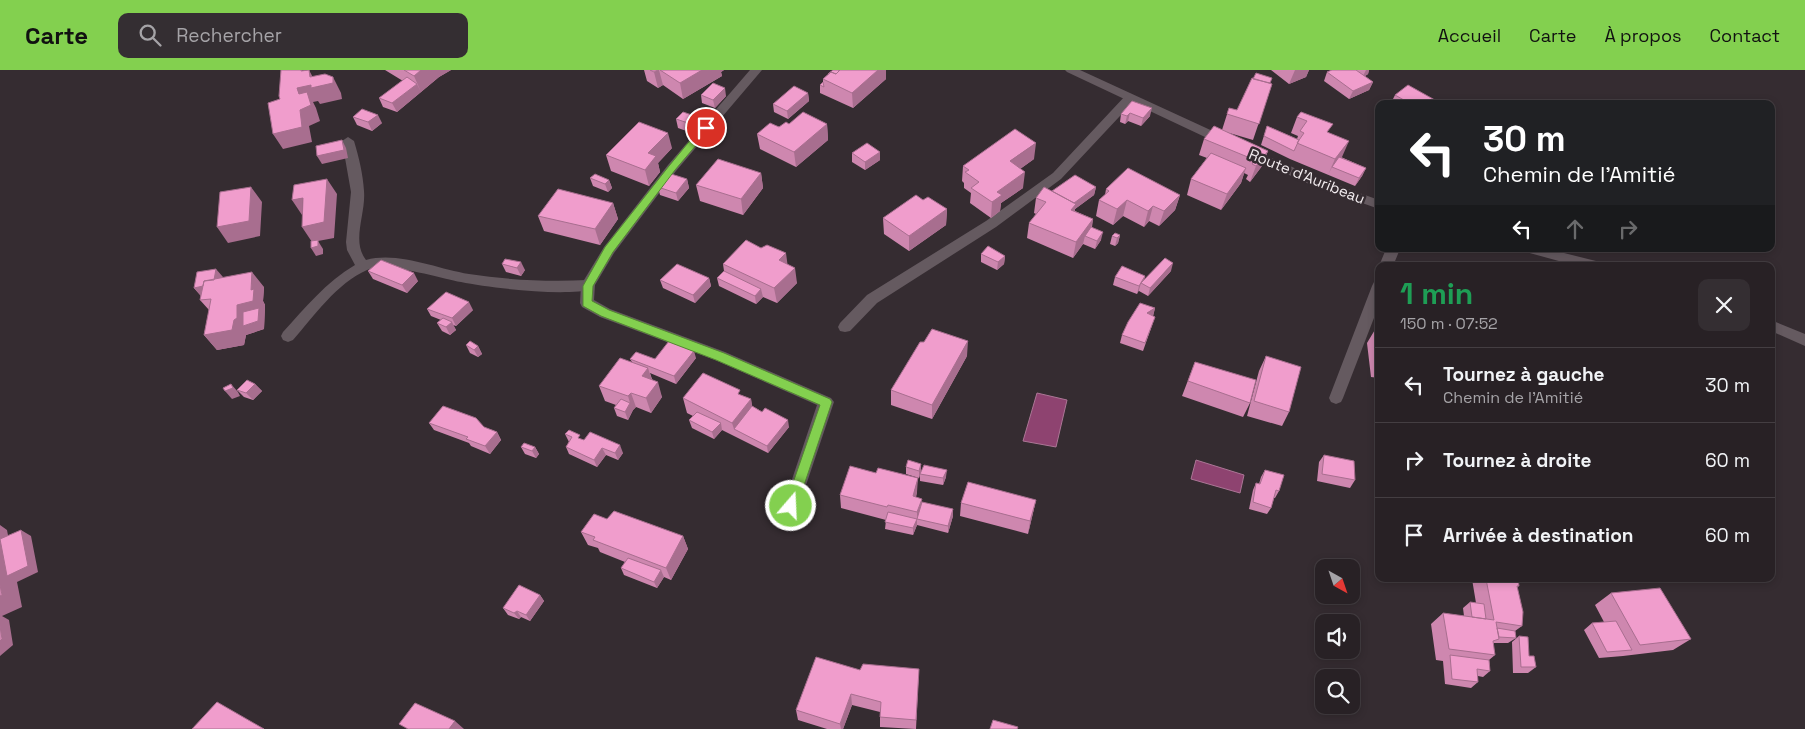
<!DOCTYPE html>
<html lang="fr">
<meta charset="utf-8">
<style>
:root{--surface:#282125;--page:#342e32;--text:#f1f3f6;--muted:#a5a3a7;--line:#443e42;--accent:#83d04f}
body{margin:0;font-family:"Space Grotesk",sans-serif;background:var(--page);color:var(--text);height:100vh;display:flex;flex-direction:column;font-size:19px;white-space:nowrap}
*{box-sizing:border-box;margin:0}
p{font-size:16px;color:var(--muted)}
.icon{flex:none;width:28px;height:28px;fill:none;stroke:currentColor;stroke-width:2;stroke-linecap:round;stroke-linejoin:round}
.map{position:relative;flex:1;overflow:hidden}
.details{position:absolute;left:1375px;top:192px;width:400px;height:320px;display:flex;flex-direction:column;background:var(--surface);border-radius:10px;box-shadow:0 2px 8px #0003,0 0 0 1px var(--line)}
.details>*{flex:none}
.hud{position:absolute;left:1375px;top:30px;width:400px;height:152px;border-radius:10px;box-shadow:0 2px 8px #0003,0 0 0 1px var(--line);background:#202124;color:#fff;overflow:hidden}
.needle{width:32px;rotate:140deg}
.buttons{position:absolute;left:1315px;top:489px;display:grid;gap:10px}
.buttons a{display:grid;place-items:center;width:45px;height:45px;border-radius:10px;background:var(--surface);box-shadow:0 2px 8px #0003,0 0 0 1px var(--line);font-size:25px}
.pin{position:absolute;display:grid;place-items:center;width:42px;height:42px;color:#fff;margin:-21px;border:2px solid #fff;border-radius:50%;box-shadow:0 1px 5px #0007}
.me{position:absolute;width:55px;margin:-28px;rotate:19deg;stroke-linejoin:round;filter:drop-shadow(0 0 4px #0008)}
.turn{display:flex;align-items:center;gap:18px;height:105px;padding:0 25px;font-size:22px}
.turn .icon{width:65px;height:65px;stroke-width:2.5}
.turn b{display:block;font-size:35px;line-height:42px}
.lanes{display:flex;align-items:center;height:48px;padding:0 25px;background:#0003;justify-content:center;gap:25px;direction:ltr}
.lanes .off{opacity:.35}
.round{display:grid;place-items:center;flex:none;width:52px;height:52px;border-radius:10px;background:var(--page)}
.head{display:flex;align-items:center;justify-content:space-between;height:85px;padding:0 25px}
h1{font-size:30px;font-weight:600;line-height:38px;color:#1e9e55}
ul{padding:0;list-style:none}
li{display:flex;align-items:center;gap:15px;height:75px;padding:0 25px;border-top:1px solid var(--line)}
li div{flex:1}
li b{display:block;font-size:19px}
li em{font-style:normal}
header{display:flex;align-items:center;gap:30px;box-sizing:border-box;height:70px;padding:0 25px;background:var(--accent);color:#111}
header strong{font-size:24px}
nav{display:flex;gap:28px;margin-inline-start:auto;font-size:18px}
.search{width:350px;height:45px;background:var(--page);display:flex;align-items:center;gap:12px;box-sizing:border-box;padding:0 18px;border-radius:10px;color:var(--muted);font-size:19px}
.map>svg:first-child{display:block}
</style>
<header>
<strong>Carte</strong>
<div class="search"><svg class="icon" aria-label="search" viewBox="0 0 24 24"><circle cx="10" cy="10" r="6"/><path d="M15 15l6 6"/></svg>Rechercher</div>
<nav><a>Accueil</a><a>Carte</a><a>À propos</a><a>Contact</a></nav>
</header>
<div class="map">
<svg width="1805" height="659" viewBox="0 0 1805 659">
<rect width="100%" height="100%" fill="#352c31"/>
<path fill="#8e4370" stroke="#ac7696" d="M1037,323L1067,330L1056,377L1023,371Z
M1196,390L1244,405L1240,423L1191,409Z"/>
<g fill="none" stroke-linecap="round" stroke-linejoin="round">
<path fill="#655a60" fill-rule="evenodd" d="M348,67L354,71C359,88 363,104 364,121C366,144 351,171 366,190C398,181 437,199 469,204C508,210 548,212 588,210L593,211L595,215L593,219C565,227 491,218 461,212C439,208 386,191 367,200C337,213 314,246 293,270L288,272L283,270L281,266L283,262C305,238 326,212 355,195L347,180L346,172L351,122L342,71Z"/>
<path fill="#655a60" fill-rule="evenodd" d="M750,0H762L676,101L614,183L595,215L594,230L610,239L725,282L831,328L834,332L799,436L797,441L791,443L785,441L783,436L817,335L715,290L600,247L582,237L580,233L581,215L604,177L668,95Z
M1130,24L1136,28L1134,31L1061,109L996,157L877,233L850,261L845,262L840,261L838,257L840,253L867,225L986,151L1053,103L1126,25Z
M1386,179H1400L1393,196H1379Z
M1379,211V235L1343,328L1341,332L1336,334L1331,332L1329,328L1372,216L1374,212Z"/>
<path fill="#655a60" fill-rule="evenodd" d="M1065,0H1080L1230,69L1232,72L1230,75H1222L1067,2Z
M1247,77L1317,108L1379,130V139L1309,114L1243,84L1241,81L1243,78Z
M1524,179H1548L1600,192L1602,196H1577L1526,182Z
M1771,250L1805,264V276L1771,261Z"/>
</g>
<path fill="#ce87af" d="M385,0H451L439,7L397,42L383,37L379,28L403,11Z
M644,0H724L721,2L722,6L683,29L663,15L658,18L647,11Z
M833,0H886V9L853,38L820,23V15L823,12V9Z
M1271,0H1309L1306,7L1289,14Z
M1332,0H1369L1368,4L1365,6L1373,12L1369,20L1349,29L1324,11L1327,2Z
M1270,13L1272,14L1253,70L1226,62L1268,81L1262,96L1250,112L1246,109L1248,105L1244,103L1241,113L1221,140L1187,125L1191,109L1207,88L1199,85L1204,69L1222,60L1229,38L1237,40Z
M808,23L809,31L788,49L774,42L773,34Z
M701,25L726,26L715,38L702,33Z
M1395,25L1442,34H1392L1391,33Z
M1132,31L1150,46L1141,56L1128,51L1125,54L1120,52L1121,44Z
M1301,42L1329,63L1341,87L1366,98L1362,106L1355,116L1290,89L1261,75L1267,56L1297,69L1298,66L1291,63L1297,47Z
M353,47L382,53L372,61L357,55Z
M676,49L699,55L692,63L678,58Z
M789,54H827L828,70L796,97L760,79L757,64L777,56L780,57Z
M672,78L658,93L660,102L649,116L611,101L606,85Z
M880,82V90L865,100L852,92V83Z
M1034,89L1020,99L1023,118L1001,133L1000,141L991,148L970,133L971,123L964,118V113L962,111L963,96Z
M761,103L763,118L743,145L700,131L696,115Z
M590,108L609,110L612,118L608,122L593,116Z
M687,109L689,118L678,131L660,125L658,117Z
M1096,117L1094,125L1075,139V141L1093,149L1092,157L1101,170L1095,179L1083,174L1073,188L1027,168L1029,153L1036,144L1034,143L1036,128L1052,121Z
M1106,119L1180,125L1175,140L1159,156L1149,151L1144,157L1123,146L1113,155L1096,146L1099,130L1105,125Z
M923,130L947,139L946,155L909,181L884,164L883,148Z
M613,133L618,149L600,175L544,161L538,146Z
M1120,165L1118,173L1115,176L1110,174L1112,166Z
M981,184L1005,186L1004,194L997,200L981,192Z
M502,194L525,200L521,206L506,202Z
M723,194H787L797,213L777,233L763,227L756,234L719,216L717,208L724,201Z
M368,201L418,211L407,223L373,209Z
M1171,201L1148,226L1139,221V220L1137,224L1113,215L1115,207L1145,206L1144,210Z
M223,207V208L264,217L263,231L265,235L264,259L246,265L244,275L217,280L204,265L209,240L200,230L201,226L194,218Z
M709,208L711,216L695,233L663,218L660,210Z
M1155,238L1153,246L1155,247L1143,281L1120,273L1122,265Z
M427,239L473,240L456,256L453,255L456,260L450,265L442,261L437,253L441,250L431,246Z
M1376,258L1379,259V308L1371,307L1367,273Z
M466,275L478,276L482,284L478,287L470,283Z
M967,286L932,349L891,335V320Z
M1266,286L1289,342L1282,356L1247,346L1259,301Z
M696,288L676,314L650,303L652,309L662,327L651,343L636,337L633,340L628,350L617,346L614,338L616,335L605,331L599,316L632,292L630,289Z
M1195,292L1250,333L1243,347L1182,326Z
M255,314L262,321L253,330L244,327L237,320Z
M741,325L751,329L752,336L789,357L768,383L722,360L714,369L692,358L689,350L693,346L687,343L683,328Z
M429,353L484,357L497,362L501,370L490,384L471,376L469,373L434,360Z
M565,364L583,370L623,383L618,390L606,385L597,397L569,384L566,377L569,372Z
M521,377H535L539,384L536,388L525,384Z
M1324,385L1355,410L1350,418L1317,411L1319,392Z
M921,394V401L946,407L943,415L920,411V404L919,408L906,404V397Z
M1265,400L1279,421L1275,428H1274L1271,438L1267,444L1249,439L1253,420L1256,413L1259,414L1261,407Z
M917,422L916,427L922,433L953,439V446L948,463L917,455L913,465L885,459L886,450L841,438L840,425Z
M1036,430L1028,464L960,446L961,433Z
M607,449L683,466L688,479L671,510L664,507L657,518L624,505L621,498L625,492L600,482L598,478L588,475L581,462Z
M1472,509H1518L1519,516L1517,517L1522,556L1515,561L1516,568L1508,573H1494L1493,574L1495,585L1489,590L1490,601L1483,607L1478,606V612L1471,618L1445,614L1443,591L1436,590L1431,554L1443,543L1464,546L1463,538L1470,532L1476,533Z
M1611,523L1691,569L1673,580L1623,586L1599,588L1584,560L1592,553L1604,552L1595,535Z
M540,525L544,531L530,551L521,547L519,549L508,545L503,538Z
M1519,566L1529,586L1536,597L1528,603H1513L1512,572Z
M919,599L916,659L880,657V642L852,635L843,659H827L798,650L796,640L860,600Z"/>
<path fill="#a86e8f" d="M298,0H302L310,15V7L309,0L318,17L333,7L341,23L342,29L320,34L318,31L313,32L316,38L320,51L309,56L312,72L283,79L273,64L300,40L299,24L297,18Z
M421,0H451L439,7L421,22L414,6Z
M658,0H659L663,15L658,18L654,2Z
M702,0H724L721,2L722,6L683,29L680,13Z
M878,0H886V9L853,38L852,23Z
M1295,0H1309L1306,7L1289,14Z
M1366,0H1369L1368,4L1362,8Z
M1373,12L1369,20L1349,29L1353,21Z
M417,14L421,22L397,42L392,33Z
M725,18L726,26L715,38L713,30Z
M808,23L809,31L788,49L787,41Z
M1152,38L1150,46L1141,56L1143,48Z
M1130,43L1128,51L1125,54L1127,46Z
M378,45L382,53L372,61L368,52Z
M698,47L699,55L692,63L691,54Z
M827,54L828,70L796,97L794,82Z
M668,63L672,78L658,93L660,102L649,116L645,100L648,83Z
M342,70L346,78L348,88L322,94L317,86Z
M1349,71L1342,87L1334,97H1332L1328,105L1335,89Z
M1036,73L1034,89L1009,107L1010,91Z
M1268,81L1262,96L1250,112L1256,96Z
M880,82V90L865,100V92Z
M1246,98L1241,113L1221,140L1227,124Z
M1366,98L1362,106L1355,116L1359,108Z
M1025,102L1023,118L1001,133L1000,141L991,148L992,132L997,122Z
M761,103L763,118L743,145L741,129Z
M327,109L337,124L334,168L318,171L323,179V184L316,186L311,178L312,172L302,157Z
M687,109L689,118L678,131L676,123Z
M609,110L612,118L608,122L605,114Z
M251,117L262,132L260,166L228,173L217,157Z
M1096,117L1094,125L1075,139L1073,150L1070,136Z
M1180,125L1175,140L1159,156L1164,141Z
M303,128L302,145L292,130Z
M1127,130L1123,146L1113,155L1117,139Z
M613,133L618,149L600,175L595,159Z
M1153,136L1149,151L1144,157L1148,141Z
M947,139L946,155L909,181V166Z
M1093,149L1090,164L1085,166L1083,174L1073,188L1076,172Z
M1103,162L1101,170L1095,179L1097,171Z
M1120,165L1118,173L1115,176L1117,168Z
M786,183L788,198L779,190Z
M1005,186L1004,194L997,200L998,192Z
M521,192L525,200L521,206L517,198Z
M1173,193L1171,201L1148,226L1150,218Z
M795,198L797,213L777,233L774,218Z
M216,199L223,207L219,223L201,226L194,218Z
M252,202L264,217L263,231L265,235L264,259L246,265L244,275L217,280L204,265L237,235L251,220Z
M414,203L418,211L407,223L402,215Z
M1145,206L1143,214L1141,213L1139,220L1137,224L1139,216Z
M709,208L711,216L695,233L693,225Z
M761,219L763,227L756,234L755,226Z
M469,232L473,240L456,256L452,248Z
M1155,238L1153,246L1147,243Z
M452,252L456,260L450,265L446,257Z
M968,271L967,286L932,349V335Z
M478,276L482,284L478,287L474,280Z
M694,281L696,288L676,314L674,306Z
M648,298L653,313L642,306Z
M658,312L662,327L651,343L646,328Z
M231,314L238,322L240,326L232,329L225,321Z
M255,314L262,321L253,330L246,323Z
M631,323L636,337L633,340L628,350L625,342L630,333L628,326Z
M751,329L753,344L734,359L732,353Z
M788,350L789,357L768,383L767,376Z
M721,353L722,360L714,369L712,362Z
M497,362L501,370L490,384L485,376Z
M620,375L623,383L618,390L615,383Z
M535,377L539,384L536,388L532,381Z
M602,378L606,385L597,397L594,390Z
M921,394V402L919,408V401Z
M947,400L946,407L943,415V408Z
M918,408L917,422L913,439V426Z
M922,429L921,442L917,449V442Z
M1036,430L1033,443L1028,464L1030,451Z
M953,439V446L948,463V456Z
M917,449V455L913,465V458Z
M0,455L7,460L15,502L21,460L31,466L38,502L17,512L22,537L2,546L9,550L13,575L0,586Z
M683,466L688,479L671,510L666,498Z
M661,500L664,507L657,518L654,512Z
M540,525L544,531L530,551L526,545Z
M517,541L521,547L519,549L514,543Z
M851,624L852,635L843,659H841L840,654Z
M455,651L464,659H449Z"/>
<path fill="#f09dcc" stroke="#a86e8f" d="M281,0H301V1L309,0L310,7L325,4L333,7V13L311,18V15L297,18L299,24L307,22L311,35L300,40L302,57L273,64L268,33L280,29L279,26Z
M404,0H421L414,6Z
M650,0H658L654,2Z
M660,0H702L680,13Z
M833,0H839V1L836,4L831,2L828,4Z
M840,0H878L852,23L823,9L831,2L836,4Z
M1332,0H1356L1373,12L1353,21L1327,2Z
M1256,3L1272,8L1270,13L1253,9Z
M407,7L417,14L392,33L379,28Z
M1252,8L1272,14L1259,54L1227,44L1229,38L1237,40Z
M823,12L824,17L820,15Z
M713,13L725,18L713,30L701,25Z
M1408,15L1442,34H1411L1395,25Z
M794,16L808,23L787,41L773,34Z
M1132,31L1152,38L1143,48L1130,43L1127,46L1121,44Z
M362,39L378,45L368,52L353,47Z
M683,42L698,47L691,54L676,49Z
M803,42L827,54L794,82L757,64L770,53L779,57L786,52L789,54Z
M1301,42L1333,54L1327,62L1349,71L1335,89L1297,73L1304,63L1300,61L1307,51L1297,47Z
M639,52L668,63L648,83L656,86L645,100L606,85Z
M1214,56L1268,81L1256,96L1252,94L1255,90L1204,69Z
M1267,56L1299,70L1294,81L1264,66Z
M1015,59L1036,73L1010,91L1025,102L997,122L1002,125L992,132L971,118L979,112L965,102L969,100L963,96Z
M342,70L344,80L317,86L316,76Z
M867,73L880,82L865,92L852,83Z
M1211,83L1246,98L1227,124L1191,109Z
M1339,87L1366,98L1359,108L1332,97Z
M718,89L761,103L741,129L696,115Z
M1128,98L1180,125L1164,141L1153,136L1148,141L1127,130L1117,139L1099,130L1109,121L1106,119Z
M668,103L687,109L676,123L658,117Z
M595,104L609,110L605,114L590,108Z
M1075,105L1096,117L1074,133L1052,121Z
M327,109L324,152L302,157L303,128L292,130L294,115Z
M251,117L249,151L217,157L220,122Z
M1044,117L1076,134L1071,140L1093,149L1076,172L1029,153L1046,132L1036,128Z
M558,119L613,133L595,159L538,146Z
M916,125L923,130L928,127L947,139L909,166L883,148Z
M1091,157L1103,162L1097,171L1085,166Z
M1115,163L1120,165L1117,168L1112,166Z
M318,170V176L311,178V171Z
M746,170L761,178L767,175L786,183L779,190L795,198L774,218L723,194Z
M988,176L1005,186L998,192L981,184Z
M1165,188L1173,193L1150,218L1141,213Z
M505,189L521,192L517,198L502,194Z
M381,190L414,203L402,215L368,201Z
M677,194L709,208L693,225L660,210Z
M1122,196L1145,206L1139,216L1115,207Z
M216,199L214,210L204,211L203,216L194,218L197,202Z
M724,201L761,219L755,226L717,208Z
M252,202L251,220L254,219L253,231L237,235V248L234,250L232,260L204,265L211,229L200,230L204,211Z
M446,222L469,232L452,248L427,239Z
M1140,233L1155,238L1147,243L1155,247L1145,273L1122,265L1128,252Z
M259,238L258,251L243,256V242Z
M443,248L452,252L446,257L437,253Z
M1376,258L1379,259V281Z
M932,259L968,271L932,335L891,320L920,272H924Z
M470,271L478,276L474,280L466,275Z
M669,271L694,281L674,306L630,289L636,282L655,289Z
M1266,286L1301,297L1289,342L1254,331Z
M620,288L648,298L642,306L658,312L646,328L631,323L628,326L599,316Z
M1195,292L1256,310L1250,333L1188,311Z
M703,303L740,320L738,324L751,329L732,353L683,328Z
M247,310L255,314L246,323L237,320Z
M231,314L233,318L225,321L223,318Z
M621,329L630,333L625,342L614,338Z
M443,336L476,348L484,357L497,362L485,376L466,369L468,367L429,353Z
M752,336L762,342L765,338L788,350L767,376L734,359Z
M697,342L721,353L712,362L689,350Z
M569,360L580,365L578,368L584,370L590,362L620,375L615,383L602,378L594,390L566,377L572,367L565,364Z
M524,373L535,377L532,381L521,377Z
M1324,385L1354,391L1355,410L1322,404Z
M908,390L921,394L919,401L906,397Z
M924,395L947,400L943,408L920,404Z
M850,396L876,403L878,398L918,408L913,426L922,429L917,442L888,435L887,437L840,425Z
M1265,400L1284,405L1279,421L1276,420L1271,438L1253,432L1256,413L1260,414Z
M968,412L1036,430L1030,451L961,433Z
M922,432L953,439L948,456L917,449Z
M614,441L683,466L666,498L593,470L595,467L581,462L594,444L607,449Z
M888,442L917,449L913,458L885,452Z
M21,460L28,496L7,506L0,469Z
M628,488L661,500L654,512L621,498Z
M1486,509H1518L1519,516H1517L1523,542L1522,556L1496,552L1499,569L1493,571L1495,585L1449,579L1443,543L1494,550Z
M0,515L2,525L0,526Z
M519,515L540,525L526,545L517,541L514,543L503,538Z
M1660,518L1691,569L1640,575L1611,523Z
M1470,532L1484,534L1486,549L1472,547Z
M1616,551L1632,580L1607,582L1592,553Z
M0,556L2,569L0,571Z
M1497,558L1515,561L1516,568L1499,567Z
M1519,566L1528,567L1529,586H1534L1536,597H1521Z
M1450,585L1489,590L1490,601L1477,599L1478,612L1452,609Z
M816,587L860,600L863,594L919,599L916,650L880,647L881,632L851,624L840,654L796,640Z
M217,632L264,659H192Z
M415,633L455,651L449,659H408L399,654Z
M993,650L1018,657L1017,659H990Z"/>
<path fill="#83d04f" stroke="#558733" d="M706,55L710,58L709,60L675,100L613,182L593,216L592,231L609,240L724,283L830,329L832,332L797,436L795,440L791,441L786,440L785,436L820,335L716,290L601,246L583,236V216L605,177L669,96L702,56Z"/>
<g text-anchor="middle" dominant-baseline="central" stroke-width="5" stroke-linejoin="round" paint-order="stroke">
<g font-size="15" fill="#f2ecef" stroke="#352c31">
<text transform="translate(1307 106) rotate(22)">Route d'Auribeau</text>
</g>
</g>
</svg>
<div class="buttons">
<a><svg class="needle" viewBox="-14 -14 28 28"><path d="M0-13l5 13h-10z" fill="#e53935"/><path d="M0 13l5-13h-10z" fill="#a5a3a7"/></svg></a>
<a><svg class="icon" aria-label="sound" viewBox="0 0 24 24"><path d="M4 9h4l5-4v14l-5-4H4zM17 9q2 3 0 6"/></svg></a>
<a><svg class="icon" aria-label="search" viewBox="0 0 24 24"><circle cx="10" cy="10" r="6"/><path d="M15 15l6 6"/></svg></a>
</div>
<div class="pin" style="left:706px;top:58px;background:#d93025"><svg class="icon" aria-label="arrive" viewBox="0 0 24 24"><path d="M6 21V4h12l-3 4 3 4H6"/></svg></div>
<svg class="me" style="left:791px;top:436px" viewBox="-20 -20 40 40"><circle r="17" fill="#83d04f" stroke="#fff" stroke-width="3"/><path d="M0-11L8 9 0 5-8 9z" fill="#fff"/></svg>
<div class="hud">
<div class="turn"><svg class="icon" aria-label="left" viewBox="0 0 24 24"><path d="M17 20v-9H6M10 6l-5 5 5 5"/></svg><div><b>30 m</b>Chemin de l'Amitié</div></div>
<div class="lanes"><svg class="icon" aria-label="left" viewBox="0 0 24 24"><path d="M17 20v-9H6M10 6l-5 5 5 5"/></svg><svg class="icon off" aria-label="ahead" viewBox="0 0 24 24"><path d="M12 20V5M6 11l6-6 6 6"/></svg><svg class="icon off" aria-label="right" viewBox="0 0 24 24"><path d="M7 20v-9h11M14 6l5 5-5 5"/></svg></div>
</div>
<section class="details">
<div class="head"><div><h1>1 min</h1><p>150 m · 07:52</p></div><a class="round"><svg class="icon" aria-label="close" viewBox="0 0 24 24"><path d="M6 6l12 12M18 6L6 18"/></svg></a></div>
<ul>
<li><svg class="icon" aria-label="left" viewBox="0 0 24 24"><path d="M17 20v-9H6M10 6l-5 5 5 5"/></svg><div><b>Tournez à gauche</b><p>Chemin de l'Amitié</p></div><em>30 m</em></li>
<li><svg class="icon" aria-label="right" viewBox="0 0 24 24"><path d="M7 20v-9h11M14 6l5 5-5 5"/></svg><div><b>Tournez à droite</b></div><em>60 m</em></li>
<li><svg class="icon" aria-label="arrive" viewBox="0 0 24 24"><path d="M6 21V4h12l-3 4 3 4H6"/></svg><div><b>Arrivée à destination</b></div><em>60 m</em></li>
</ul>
</section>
</div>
